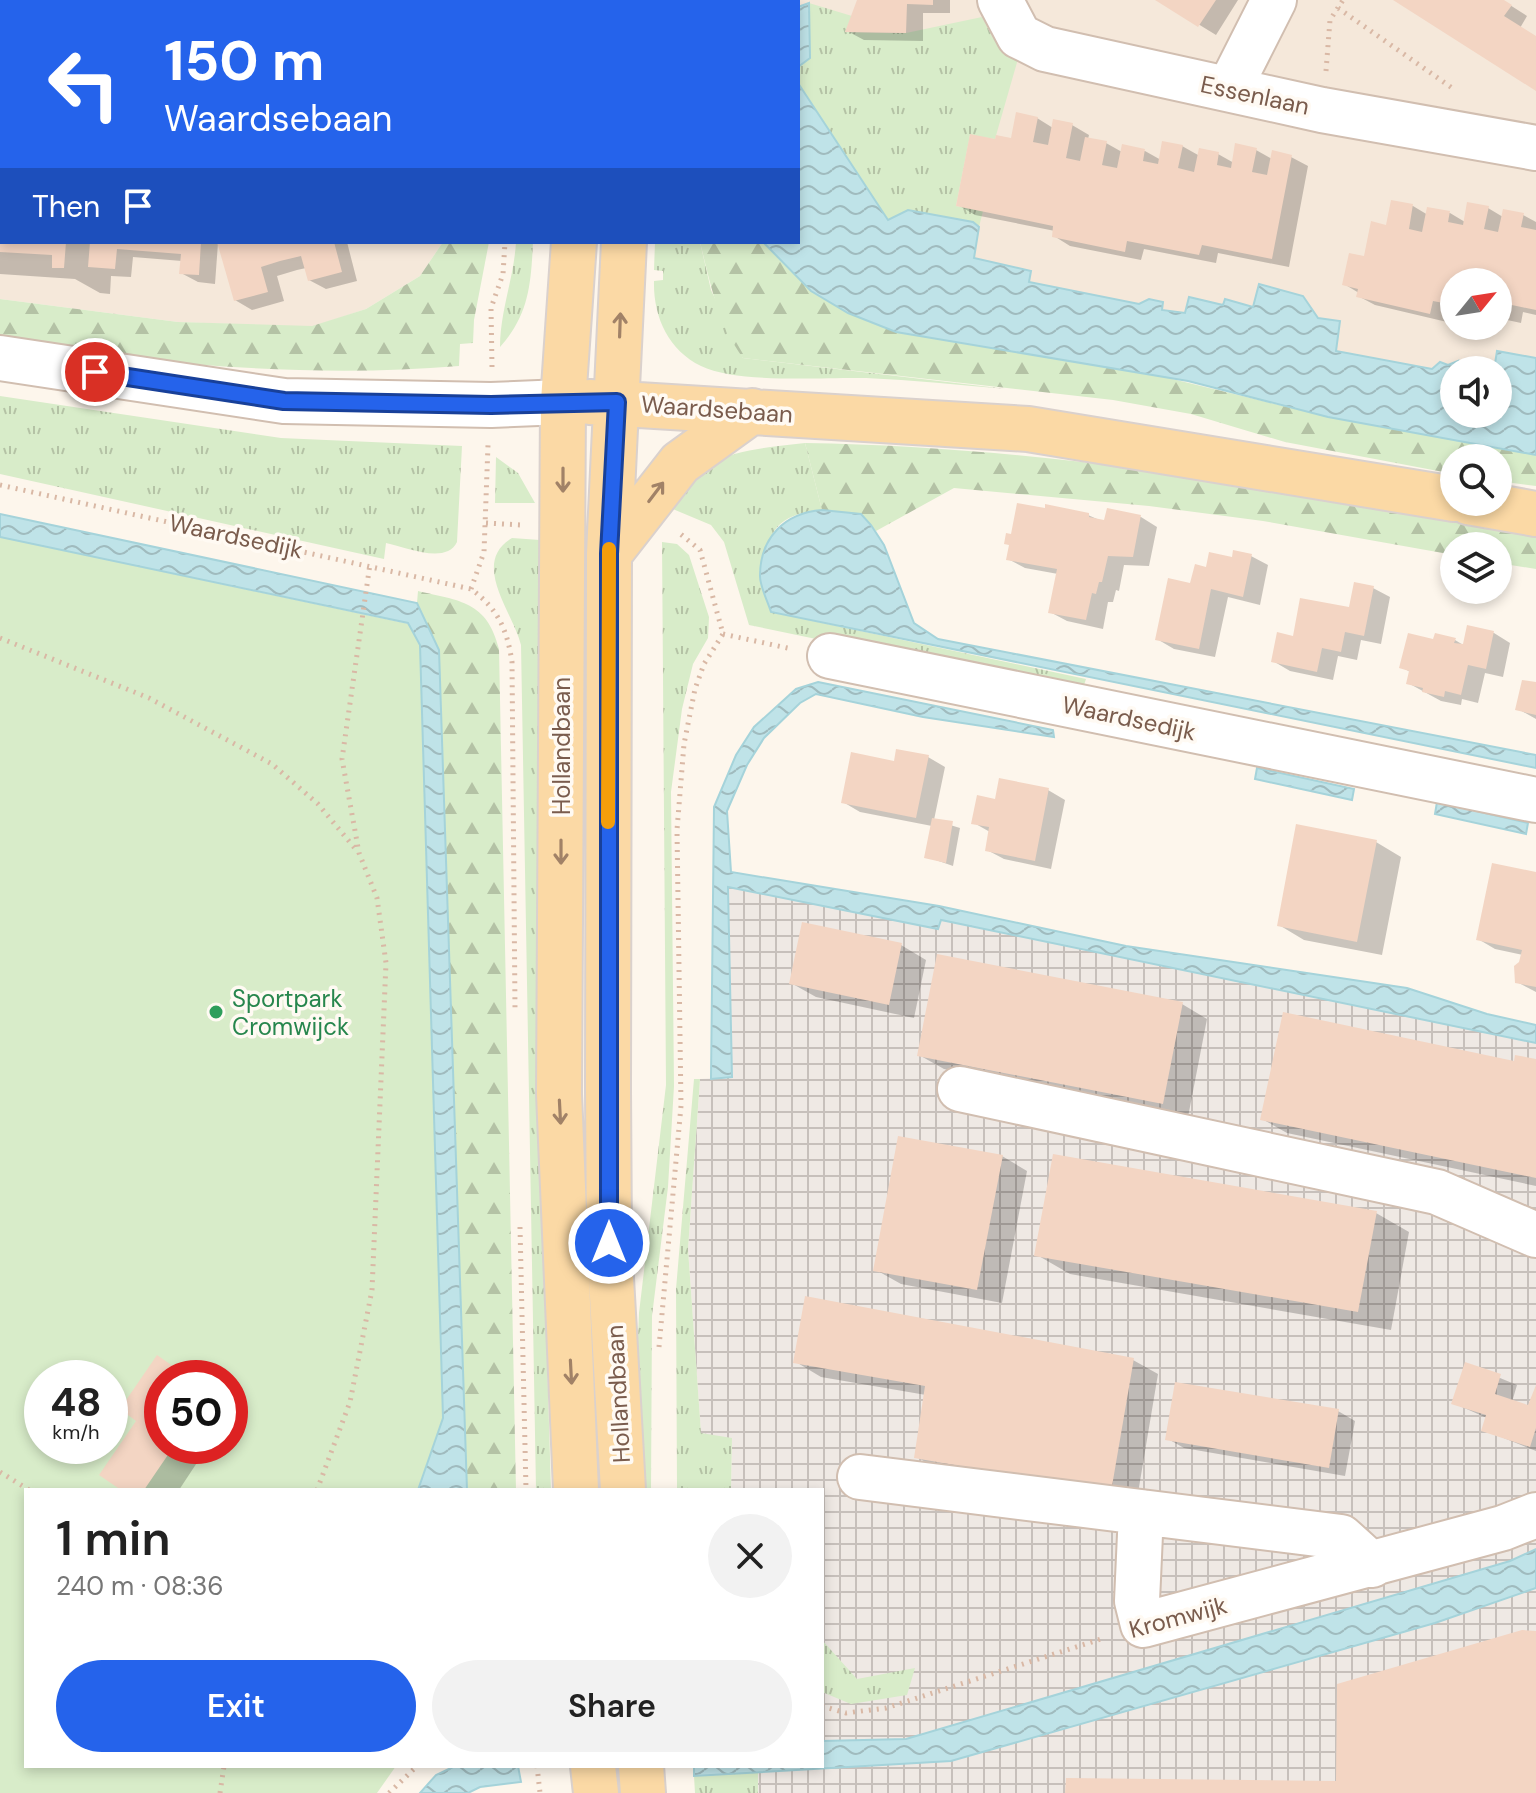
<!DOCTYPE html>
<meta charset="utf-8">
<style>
:root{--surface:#fff;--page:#f2f2f2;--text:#222;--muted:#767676;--accent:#2563eb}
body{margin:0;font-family:"DM Sans",sans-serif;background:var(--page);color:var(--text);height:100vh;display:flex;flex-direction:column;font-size:30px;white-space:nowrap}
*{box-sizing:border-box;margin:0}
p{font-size:26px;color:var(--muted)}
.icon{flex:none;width:44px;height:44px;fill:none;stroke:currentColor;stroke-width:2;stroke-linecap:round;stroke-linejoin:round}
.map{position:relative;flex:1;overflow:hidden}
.sheet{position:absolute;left:24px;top:1488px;width:800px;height:280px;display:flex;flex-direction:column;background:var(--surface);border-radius:0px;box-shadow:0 4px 12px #0003}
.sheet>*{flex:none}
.hud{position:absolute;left:0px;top:0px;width:800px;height:244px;box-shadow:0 4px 12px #0003;background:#2563eb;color:#fff;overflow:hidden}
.needle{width:52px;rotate:60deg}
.buttons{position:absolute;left:1440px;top:268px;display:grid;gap:16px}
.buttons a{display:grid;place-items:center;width:72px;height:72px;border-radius:50%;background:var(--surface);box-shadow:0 4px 12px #0003;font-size:40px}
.speed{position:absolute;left:24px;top:1360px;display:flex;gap:16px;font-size:40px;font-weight:700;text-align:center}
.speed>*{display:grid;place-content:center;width:104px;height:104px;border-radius:50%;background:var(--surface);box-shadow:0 4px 12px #0003;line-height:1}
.speed small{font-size:20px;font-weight:400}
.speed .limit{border:12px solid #d22;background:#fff;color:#111}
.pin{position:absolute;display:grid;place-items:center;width:68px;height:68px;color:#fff;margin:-34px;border:4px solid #fff;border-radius:50%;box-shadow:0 2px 8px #0007}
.me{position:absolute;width:88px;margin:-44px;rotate:0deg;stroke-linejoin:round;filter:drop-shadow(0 0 6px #0008)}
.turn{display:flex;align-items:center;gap:28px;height:168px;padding:0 32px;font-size:36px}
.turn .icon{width:104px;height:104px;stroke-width:2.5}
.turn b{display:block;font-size:56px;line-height:68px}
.then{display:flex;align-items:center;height:76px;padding:0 32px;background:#0003;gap:16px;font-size:30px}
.round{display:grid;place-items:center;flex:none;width:84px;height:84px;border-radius:42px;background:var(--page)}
.overview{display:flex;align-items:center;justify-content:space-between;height:136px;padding:0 32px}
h1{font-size:48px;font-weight:600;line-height:60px}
.primary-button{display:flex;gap:16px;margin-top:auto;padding:16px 32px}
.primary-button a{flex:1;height:92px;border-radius:48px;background:var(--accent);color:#fff;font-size:32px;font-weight:600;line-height:92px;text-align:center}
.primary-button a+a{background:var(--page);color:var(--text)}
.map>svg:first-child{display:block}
</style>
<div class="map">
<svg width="1536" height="1793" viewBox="0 0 1536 1793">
<defs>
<pattern id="industrial-grid" width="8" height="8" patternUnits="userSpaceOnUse" patternTransform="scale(2)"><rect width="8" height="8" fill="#efe9e4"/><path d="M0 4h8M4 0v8" fill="none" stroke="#c7c0bb"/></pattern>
<pattern id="grass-tufts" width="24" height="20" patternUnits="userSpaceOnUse" patternTransform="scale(2)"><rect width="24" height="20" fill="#d8ecc9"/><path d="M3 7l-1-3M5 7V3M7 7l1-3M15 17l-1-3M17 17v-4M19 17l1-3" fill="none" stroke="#b4c2a5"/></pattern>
<pattern id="forest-firs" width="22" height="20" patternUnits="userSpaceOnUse" patternTransform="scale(2)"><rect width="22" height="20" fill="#d8ecc9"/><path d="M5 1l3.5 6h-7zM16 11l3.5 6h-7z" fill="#b4c2a5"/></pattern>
<pattern id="water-waves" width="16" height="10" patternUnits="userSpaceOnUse" patternTransform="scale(2)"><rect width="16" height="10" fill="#bfe3e8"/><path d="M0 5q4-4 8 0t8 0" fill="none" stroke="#a0bbbe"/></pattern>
</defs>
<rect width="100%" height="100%" fill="#fdf6ec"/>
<path fill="#f5e8da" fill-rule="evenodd" d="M0,0H485L2,2V242H443L420,276L366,309L312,327L178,322L0,299Z
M772,0H1536V358L1498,351L1494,370H1463L1440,362L1432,370L1336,351L1340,321L1318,318L1258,285L1254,307L1225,299L1223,305L1189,297L1186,313L1162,310L1163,302L1139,305L1028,282L1030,271L973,258L979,227L798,83V67L810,58L809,4L798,7V2ZM1454,282H1498V326H1454Z"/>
<path fill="url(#industrial-grid)" d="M727,887L938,929L940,920L1536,1043V1793H729L727,1766H822V1490H731L732,1439L701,1434L688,1249L700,1079L732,1077Z"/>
<path fill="url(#grass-tufts)" d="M809,3L852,16L845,32L906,33L982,17L993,38L1018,59L995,139L970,135L956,206L983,211L979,227L973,222L888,221L798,83V67L810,58Z
M516,242H533C531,284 529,315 500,347C500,311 514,278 516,242Z
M655,242H700L711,290L743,358L1007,389C960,385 913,380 866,378C824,377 737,384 701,366C668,350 653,316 654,281L663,280V271L654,270Z
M0,396L281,438L462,446L457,542C446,565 406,547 386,543L384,559L0,474Z
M805,443L822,510C753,515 766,561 771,612L1086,679L1081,694L749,625L724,542L711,525L668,507C700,451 746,450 805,443Z
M496,457L518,473L535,503H495Z
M512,538L540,540C534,856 541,1174 551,1490H536L521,645C513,612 470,563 512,538Z
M662,542L677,544L689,555L709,617L708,638L693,664L682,709L671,792L674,1086L668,1187L652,1316L651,1490H638L635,1408L639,1313L666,1085Z
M694,1079H700L688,1249L701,1433L732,1438L731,1490H677L676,1289Z
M822,1640L857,1679L915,1668L907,1695L851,1704L822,1692Z
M758,1771V1793H695L694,1776Z"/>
<path fill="url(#forest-firs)" d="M443,242H489L474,320L473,343L460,344L459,366C306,379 152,363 0,342V299L178,322L312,326L366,309L420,276Z
M700,242H763L811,291L1328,417L1536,455V486L1498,481V458H1454V474L1285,442L1191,414L1113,400L743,358C718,323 710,283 700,242Z
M805,443C1050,447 1296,489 1536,535V569L1498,563V546H1454V555L1263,521L1149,506L954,488L876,531C864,514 841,511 822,510Z
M418,591C460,601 487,601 499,649L516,1490H467L439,650L417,603Z"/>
<path fill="#d8ecc9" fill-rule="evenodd" d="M0,537L409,624L420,645L443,1418L418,1490H26V1766H396L377,1793H0ZM42,1378H110V1446H42ZM162,1378H230V1446H162Z"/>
<path fill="url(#water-waves)" stroke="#a5d3da" stroke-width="2" d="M809,3L810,58L798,67V7Z
M798,83L888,220L908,210L973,222L979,227L974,258L1031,271L1029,282L1139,304L1149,299L1163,302L1162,310L1185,313L1189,297L1223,305L1225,299L1253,307L1259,284L1303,296L1318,318L1340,321L1336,351L1432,369L1440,362L1448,365L1458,361L1456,369L1463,370H1454V414H1498V370H1494L1497,351L1536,358V455L1328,417L1188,381L896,332L848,313L811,291L763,242H798Z
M822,510L861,514L871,525L884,545L914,623L938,639L1536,755V768L771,612C768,602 760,587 760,576C760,537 785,513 822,510Z
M0,514L417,603L439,650L467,1490H418L443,1418L420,645L408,623L0,537Z
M818,682L1053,730L1054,737L923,717L816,694L800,703L764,738L747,765L727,811L731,872L939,906L1126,946L1407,988L1487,1014L1536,1025V1043L941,920L938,929L728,887L732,1077L711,1079L714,807L736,755L754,727L796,689Z
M1257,768L1354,789L1352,800L1255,779Z
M1437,802L1528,823L1526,834L1435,814Z
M1536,1549V1588L1435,1623L951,1761L694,1776V1766H822V1741L906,1739L1510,1561Z
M455,1766H518L521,1782L480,1787L468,1793H420L436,1775Z"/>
<path fill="#0003" d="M0,0H91L2,2V95Z
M191,0H260L190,2Z
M351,0H462V2Z
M859,0H950V13H923V41L864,40L847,31Z
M1159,0H1238L1216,35Z
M1396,0H1502L1527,16L1520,28L1536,38V89Z
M1037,118L1053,128L1072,125L1089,135L1088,139L1106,143L1122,152L1145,151L1161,160L1182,146L1198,155L1218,154L1234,163L1256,150L1272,159L1291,157L1308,166L1289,267L1218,253L1216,263L1144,249L1141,260L1070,246L1054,236L1055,231L975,215L958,205L996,142L1013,140Z
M0,186L2,242H347L357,281L326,289L309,280L306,268L297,270L277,276L284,301L252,310L235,300L218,243L215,284L198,282L181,273L182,261L133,257L131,277L111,276L110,294L100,293L75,279L0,274Z
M1393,202L1413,206L1428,215L1450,213L1465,222L1488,208L1503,217L1523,215L1536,222V315L1523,312L1521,323L1498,318V282H1454V310L1449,309L1447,322L1375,305L1358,296L1359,293L1344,284L1388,227Z
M1108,511L1141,517L1157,527L1149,566L1124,565L1119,591L1116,590L1113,602H1108L1103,629L1067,621L1050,612L1058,574L1025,568L1008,559L1088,515L1106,523Z
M1251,556L1268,565L1260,605L1228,597L1215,657L1174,649L1157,639L1192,585L1208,569Z
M1373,588L1390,597L1381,644L1361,640L1357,660L1338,656L1333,680L1290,671L1273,661L1295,638L1350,610Z
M1468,627L1494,633L1510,643L1503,677L1485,673L1478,703L1462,699L1461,705L1441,701L1408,683L1410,672L1402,667L1455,640L1465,646Z
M1536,685V719L1518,709Z
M928,757L945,767L934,820L960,828L953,866L927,857L932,826L860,812L843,802L896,763Z
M1048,790L1065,800L1051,869L1004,859L987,850L990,832L974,823L997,802Z
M1376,842L1401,857L1382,955L1304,940L1279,925Z
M1536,874V992L1517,982L1523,955L1495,949L1478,939Z
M901,945L926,960L914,1018L816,997L791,983Z
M1182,1004L1207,1019L1188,1117L944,1069L919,1055Z
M1536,1061V1186L1287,1133L1262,1119Z
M1002,1156L1027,1171L1002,1303L901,1284L876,1270Z
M1376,1213L1409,1232L1391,1330L1070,1274L1037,1255Z
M157,1358L191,1378H162V1446H208L179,1490H124Z
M1133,1360L1158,1374L1136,1505L942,1472L917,1457L926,1395L821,1377L796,1362Z
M1466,1364L1517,1385L1512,1402L1529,1407L1536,1389V1451L1484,1430L1487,1418L1453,1403Z
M1338,1411L1355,1421L1345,1476L1184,1448L1168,1439Z"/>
<path fill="#f3d5c3" d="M857,0H933V5L907,4L906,33L845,32Z
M1155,0H1216L1198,27Z
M1393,0H1504L1512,5L1504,16L1536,36V91Z
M1016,112L1038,117L1033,142L1048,145L1053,119L1073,123L1066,158L1080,161L1085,137L1107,141L1102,165L1117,168L1122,144L1145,149L1143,161L1158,164L1162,141L1183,145L1178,168L1194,172L1199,148L1219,152L1217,165L1231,168L1235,143L1257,148L1252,172L1267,175L1272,150L1292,155L1272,259L1202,245L1199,255L1127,241L1125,252L1052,237L1053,226L956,206L970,134L995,139L996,135L1011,138Z
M1391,200L1413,204L1409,229L1422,232L1427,207L1450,211L1448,222L1463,225L1467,202L1489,206L1484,229L1498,232L1503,209L1524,213L1521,227L1536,230V310L1507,304L1505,315L1498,313V282H1454V305L1433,301L1430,314L1356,297L1358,289L1342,285L1349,253L1364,256L1371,221L1386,225Z
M0,242H66L64,268H52V255L0,252Z
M90,242H201L199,275L179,274L181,254L117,249L115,269L88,267Z
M217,242H334L342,272L308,281L301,256L280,261L261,267L268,292L234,301Z
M1017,503L1045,508V504L1089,513V517L1104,520L1107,508L1141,515L1133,557L1108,556L1102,582H1099L1096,594L1092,593L1086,620L1048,613L1057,569L1006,560L1009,545L1004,544L1006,533L1011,534Z
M1233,550L1252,554L1243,597L1211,589L1199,649L1155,640L1168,578L1190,583L1195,564L1206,567L1209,552L1232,557Z
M1354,582L1374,586L1364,636L1345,632L1341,652L1322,648L1317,672L1271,662L1277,632L1293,636L1300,598L1349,607Z
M1467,625L1494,631L1486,669L1468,665L1461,695L1445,691L1444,697L1422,692L1423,688L1406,684L1409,671L1399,668L1408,633L1433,639L1435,633L1456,638L1454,643L1463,644Z
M1522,680L1536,682V715L1515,710Z
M896,749L929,755L916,818L841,803L851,752L894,761Z
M999,778L1049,788L1035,861L985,851L989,827L971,824L977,795L995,799Z
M932,818L953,821L946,863L924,858Z
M1296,824L1377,840L1357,942L1277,926Z
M1492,863L1536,872V987L1515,983L1514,966L1519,962L1522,950L1476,940Z
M802,922L902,943L889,1005L789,984Z
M937,954L1183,1002L1163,1104L917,1056Z
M1283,1012L1514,1061L1515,1055L1536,1059V1178L1260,1120Z
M898,1136L1003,1155L977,1290L873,1271Z
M1053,1154L1377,1211L1358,1312L1034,1256Z
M805,1296L1134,1358L1111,1492L914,1458L925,1386L793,1363Z
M157,1355L190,1378H162V1446H174L144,1490H121L99,1475L136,1421L120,1409Z
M1465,1362L1501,1374L1495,1394L1528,1405L1536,1385V1428L1530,1447L1481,1431L1486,1415L1451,1404Z
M1175,1382L1339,1409L1329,1468L1165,1440Z
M1522,1630L1536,1631V1793H1065L1066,1778L1336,1781L1337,1684Z"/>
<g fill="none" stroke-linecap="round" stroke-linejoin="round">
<defs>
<path id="minor" d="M1000,0L1019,36L1045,49L1322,110L1536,148
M303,2L304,0
M1229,89L1274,0
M0,136H2
M0,358L284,401L491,405L563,402
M830,656L1536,800
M960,1089L1437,1192L1536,1235
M860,1477L1341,1537L1372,1565
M1141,1512L1137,1601L1143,1625L1503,1528L1536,1515"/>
<path id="major" d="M589,2V0
M633,2V0
M574,242L563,402L559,1094L576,1490
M590,402L1028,429L1454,499
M1468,502L1536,514
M609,554L680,463L752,411
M623,1490L609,1243L608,1089L609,554L624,242
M593,1766L596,1793
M641,1766L643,1793"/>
</defs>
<use href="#minor" stroke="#d1beb0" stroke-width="48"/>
<use href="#major" stroke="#dad1cd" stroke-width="48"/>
<path stroke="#d9b8a5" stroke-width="5" stroke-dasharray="2 6" stroke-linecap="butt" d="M119,0H125
M115,2V0
M524,2L525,0
M1338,8L1455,90
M1326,71L1330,20L1343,0
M492,367L491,308L503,274L505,242
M0,485L471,589C498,609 507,629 512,662L515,1009
M486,523L521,525
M471,589L484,552L488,445
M723,634L792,649
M0,638L149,698L272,764L318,804L358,852
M520,1227L526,1490
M659,1347L681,1106L677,830L684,744L695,689L704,664L723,634L700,550L678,532
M0,1472L29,1490
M317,1490L350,1402L372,1290L386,963L377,898L359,853L342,759L370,564
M822,1706L846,1713L886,1708L1104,1638
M537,1766L540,1793
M220,1793L224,1766
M389,1793L417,1766"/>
<use href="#minor" stroke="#fff" stroke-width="44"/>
<use href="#major" stroke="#fbd9a5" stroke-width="44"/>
</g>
<defs><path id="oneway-shaft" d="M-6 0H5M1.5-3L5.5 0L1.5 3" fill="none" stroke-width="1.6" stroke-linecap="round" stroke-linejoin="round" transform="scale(2)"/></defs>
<g stroke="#a18267">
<use href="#oneway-shaft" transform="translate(620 325) rotate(-88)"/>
<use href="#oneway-shaft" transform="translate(563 480) rotate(90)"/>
<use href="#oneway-shaft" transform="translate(656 492) rotate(-53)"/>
<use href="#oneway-shaft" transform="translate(561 852) rotate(90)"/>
<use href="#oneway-shaft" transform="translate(560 1112) rotate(87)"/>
<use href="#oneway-shaft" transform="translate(571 1372) rotate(87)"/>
</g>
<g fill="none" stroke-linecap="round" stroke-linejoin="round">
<defs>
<path id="route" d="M95,372L284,401L491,405L617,402L609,554V1243"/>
</defs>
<use href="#route" stroke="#184099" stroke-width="20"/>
<use href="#route" stroke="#2563eb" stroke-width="14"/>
<path stroke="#f59e0b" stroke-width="14" d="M608,822L609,549"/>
</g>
<circle fill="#2e9e5b" stroke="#fffaf3" stroke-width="3" cx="216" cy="1012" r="8"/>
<g text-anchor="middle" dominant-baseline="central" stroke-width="7" stroke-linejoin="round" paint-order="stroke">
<g font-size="24" fill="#7a5c4d" stroke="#fffaf3">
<text transform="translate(1255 95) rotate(12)">Essenlaan</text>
<text transform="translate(717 409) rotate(4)">Waardsebaan</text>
<text transform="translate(236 536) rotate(12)">Waardsedijk</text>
<text transform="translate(1129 718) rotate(12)">Waardsedijk</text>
<text transform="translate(561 746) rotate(-90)">Hollandbaan</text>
<text transform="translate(618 1394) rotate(-93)">Hollandbaan</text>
<text transform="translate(1178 1617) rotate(-15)">Kromwijk</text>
</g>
<g font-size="24" fill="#27864d" stroke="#fffaf3" text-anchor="start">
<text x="232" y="998">Sportpark<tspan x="232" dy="28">Cromwijck</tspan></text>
</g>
</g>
</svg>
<div class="buttons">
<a><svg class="needle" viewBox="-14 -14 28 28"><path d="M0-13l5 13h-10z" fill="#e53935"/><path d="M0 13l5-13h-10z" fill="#767676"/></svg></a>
<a><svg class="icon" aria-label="sound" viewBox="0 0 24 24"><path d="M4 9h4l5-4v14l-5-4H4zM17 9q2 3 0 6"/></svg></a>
<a><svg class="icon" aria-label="search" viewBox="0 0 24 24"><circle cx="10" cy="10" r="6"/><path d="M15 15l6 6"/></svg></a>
<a><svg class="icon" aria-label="layers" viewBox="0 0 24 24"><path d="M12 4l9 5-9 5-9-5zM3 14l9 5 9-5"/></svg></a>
</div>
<div class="speed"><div>48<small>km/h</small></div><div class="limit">50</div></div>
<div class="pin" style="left:95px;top:372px;background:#d93025"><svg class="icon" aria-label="arrive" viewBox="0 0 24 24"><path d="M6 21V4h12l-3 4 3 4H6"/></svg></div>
<svg class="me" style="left:609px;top:1243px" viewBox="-20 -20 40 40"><circle r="17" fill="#2563eb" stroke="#fff" stroke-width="3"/><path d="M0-11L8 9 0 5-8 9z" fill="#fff"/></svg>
<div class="hud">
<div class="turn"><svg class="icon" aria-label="left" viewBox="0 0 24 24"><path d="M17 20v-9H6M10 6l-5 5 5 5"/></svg><div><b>150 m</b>Waardsebaan</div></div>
<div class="then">Then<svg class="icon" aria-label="arrive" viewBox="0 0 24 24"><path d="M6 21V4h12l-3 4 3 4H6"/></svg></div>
</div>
<section class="sheet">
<div class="overview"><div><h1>1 min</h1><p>240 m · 08:36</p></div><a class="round"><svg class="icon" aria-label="close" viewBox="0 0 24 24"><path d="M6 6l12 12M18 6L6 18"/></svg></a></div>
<div class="primary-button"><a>Exit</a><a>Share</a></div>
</section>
</div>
